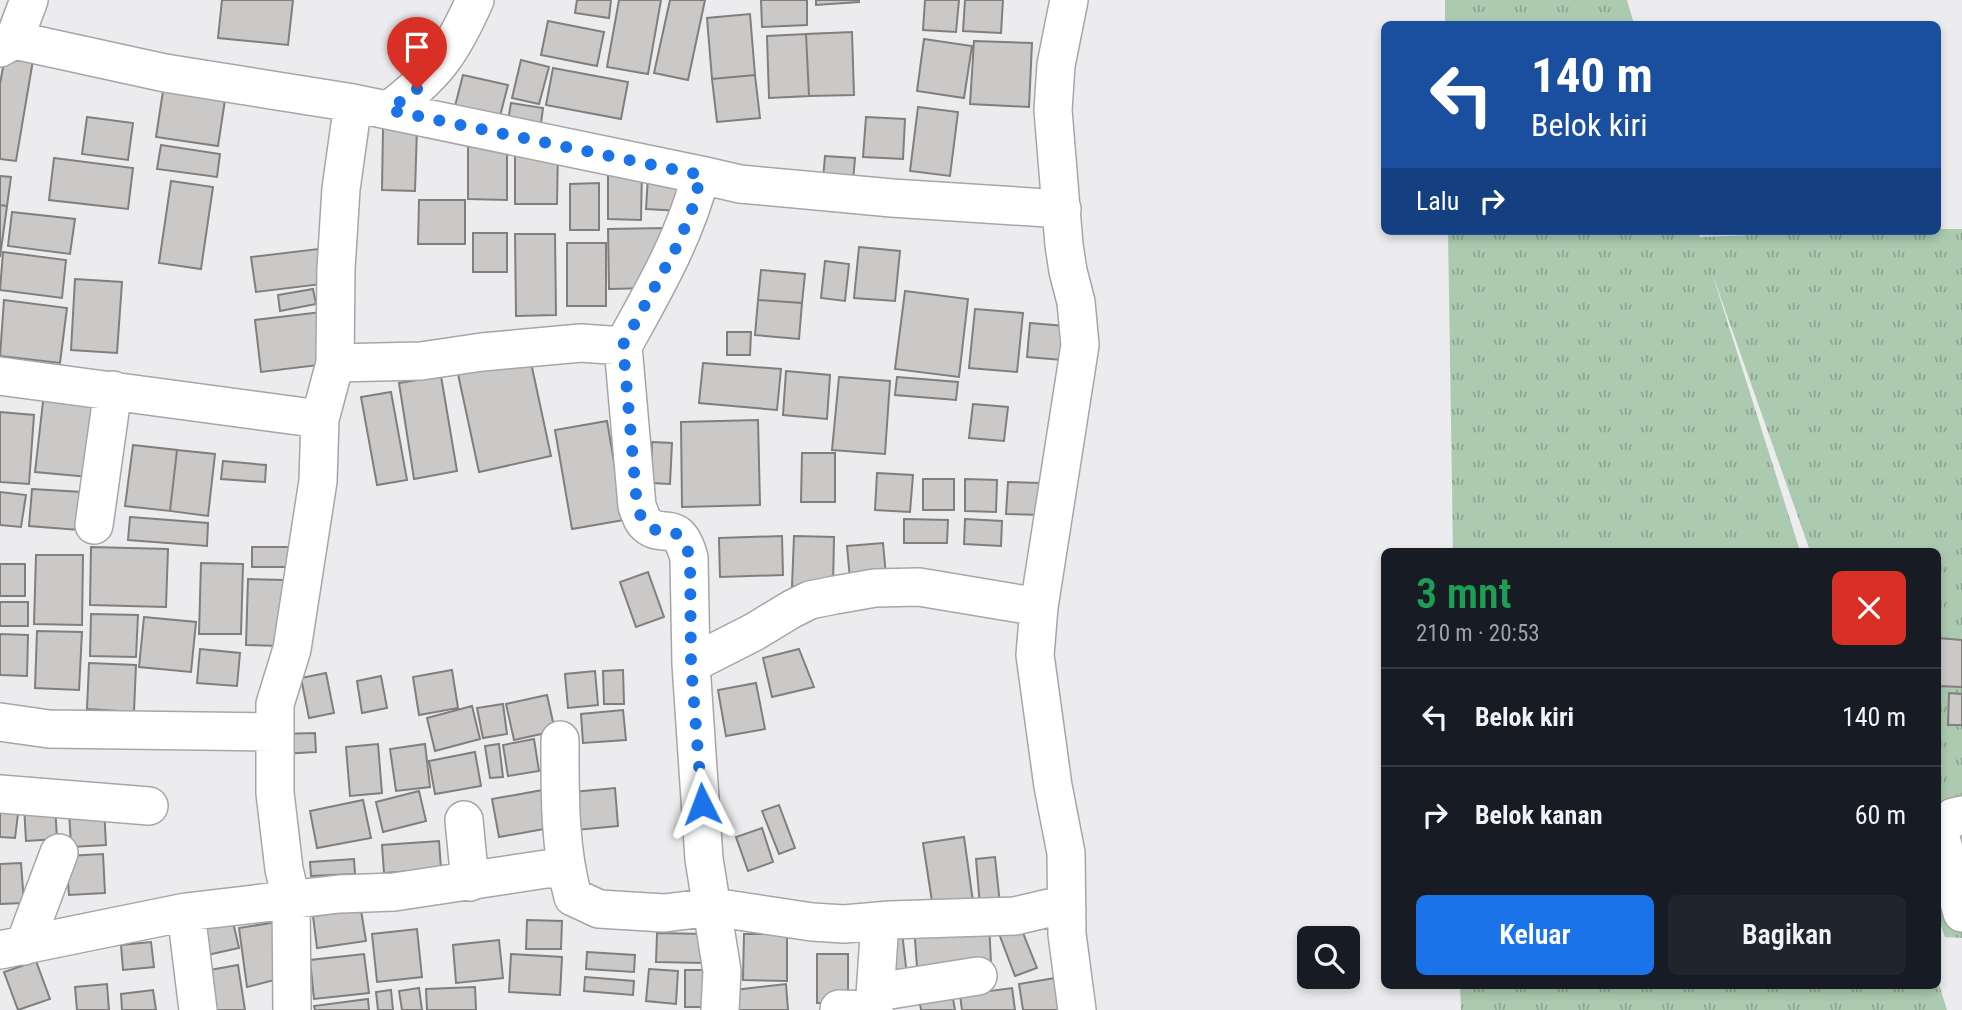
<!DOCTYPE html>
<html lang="id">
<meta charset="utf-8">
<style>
:root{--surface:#171b24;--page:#20242c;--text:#f1f3f6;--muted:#9ea1a6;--line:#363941;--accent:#1a73e8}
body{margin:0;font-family:"Roboto Condensed",sans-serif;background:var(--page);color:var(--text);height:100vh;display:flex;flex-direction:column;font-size:26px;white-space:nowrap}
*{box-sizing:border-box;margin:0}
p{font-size:23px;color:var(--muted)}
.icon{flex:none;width:38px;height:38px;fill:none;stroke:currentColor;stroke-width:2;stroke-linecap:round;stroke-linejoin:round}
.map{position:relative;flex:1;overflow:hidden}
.details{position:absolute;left:1381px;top:548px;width:560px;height:441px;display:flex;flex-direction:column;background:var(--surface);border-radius:10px;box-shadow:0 4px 10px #0003}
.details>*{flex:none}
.guide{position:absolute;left:1381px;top:21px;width:560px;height:214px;border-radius:10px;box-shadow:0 4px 10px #0003;background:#1a4fa0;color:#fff;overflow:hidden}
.controls{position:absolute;left:1297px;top:926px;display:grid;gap:14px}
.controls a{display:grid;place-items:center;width:63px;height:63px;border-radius:10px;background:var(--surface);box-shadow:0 4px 10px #0003;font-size:35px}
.pin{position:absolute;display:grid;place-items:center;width:60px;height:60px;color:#fff;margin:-72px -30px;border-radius:50% 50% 50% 0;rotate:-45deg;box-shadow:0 0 7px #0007}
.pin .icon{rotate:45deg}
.me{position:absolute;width:77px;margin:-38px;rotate:357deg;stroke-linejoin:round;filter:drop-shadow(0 0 5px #0008)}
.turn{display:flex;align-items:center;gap:24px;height:147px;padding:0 35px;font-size:32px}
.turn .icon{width:91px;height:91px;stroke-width:2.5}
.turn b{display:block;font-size:49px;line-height:60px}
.then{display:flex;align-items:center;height:66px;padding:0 35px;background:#0003;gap:14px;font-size:26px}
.round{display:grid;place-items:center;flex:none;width:74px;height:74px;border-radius:10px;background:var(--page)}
.head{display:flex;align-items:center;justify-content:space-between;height:119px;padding:0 35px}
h1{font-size:42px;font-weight:600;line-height:52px;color:#1e9e55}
.cta{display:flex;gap:14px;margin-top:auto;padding:14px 35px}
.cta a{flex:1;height:80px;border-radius:10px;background:var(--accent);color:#fff;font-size:28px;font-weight:600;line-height:80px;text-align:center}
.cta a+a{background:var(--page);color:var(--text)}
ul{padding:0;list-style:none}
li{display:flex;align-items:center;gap:21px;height:98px;padding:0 35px;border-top:2px solid var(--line)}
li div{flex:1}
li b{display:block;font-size:26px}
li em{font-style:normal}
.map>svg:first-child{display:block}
</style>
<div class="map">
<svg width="1962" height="1010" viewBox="0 0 1962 1010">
<defs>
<pattern id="grass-tufts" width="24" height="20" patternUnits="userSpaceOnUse" patternTransform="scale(1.75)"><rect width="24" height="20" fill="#accab0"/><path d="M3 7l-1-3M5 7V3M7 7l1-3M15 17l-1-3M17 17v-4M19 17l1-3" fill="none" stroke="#8da590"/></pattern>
</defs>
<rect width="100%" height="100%" fill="#ececee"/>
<path fill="url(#grass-tufts)" d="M1445,0H1627L1634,24H1445Z
M1937,229H1962V938L1945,937L1937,915V551H1810L1712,273L1800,551H1453L1448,231H1697L1700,237Z
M1937,978L1947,1010H1461L1460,985H1937Z"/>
<path fill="#cac9c8" stroke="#807f7e" stroke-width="2" d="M222,0H293L288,45L218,38Z
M577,0H611L609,18L575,13Z
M619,0H661L648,74L607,67Z
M670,0H705L688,80L654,73Z
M761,0H807V25L762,27Z
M816,0H859V2L816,5Z
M925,0H959L956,32L923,30Z
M965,0H1003L1001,33L963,31Z
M750,14L755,75L712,79L707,18Z
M548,21L604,32L597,66L541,55Z
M852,32L854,95L809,96L806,34Z
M806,34L809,96L769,98L767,36Z
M924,39L972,46L964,98L917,91Z
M974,41L1032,43L1029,107L970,104Z
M5,56L33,60L16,161L0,159V84Z
M521,60L549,67L539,104L512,98Z
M553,68L628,82L621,119L546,105Z
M463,75L508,85L500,116L455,106Z
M755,75L760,118L717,122L712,79Z
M163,91L225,100L218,146L156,137Z
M511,103L543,108L540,131L507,126Z
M918,107L958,112L950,176L910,171Z
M87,117L133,123L128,160L82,154Z
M866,117L905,119L903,159L863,157Z
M383,128H417L415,191L382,190Z
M468,140H507V200L468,199Z
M161,145L220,154L217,177L157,169Z
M515,150H558L557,204H515Z
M825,156L855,158L853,181L823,179Z
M54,158L133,168L128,209L49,200Z
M608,168H642L641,220L608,219Z
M0,176L11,177L7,206L0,205Z
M648,176L685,178L682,211L646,209Z
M171,181L213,187L201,269L159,263Z
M599,183V230H570V184Z
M419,200H465V244H418Z
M0,205L7,206L0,257Z
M12,212L75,219L70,254L8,246Z
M666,228L649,288L609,289L608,229Z
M473,233H507V272H473Z
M515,234H555L556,315L516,316Z
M567,243H606V306H567Z
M859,247L900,251L895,301L854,298Z
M318,249L322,284L256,292L251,257Z
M3,252L66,260L62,298L0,290Z
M825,261L849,264L845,301L821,298Z
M761,270L805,274L802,303L758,300Z
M75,279L122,282L117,353L71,350Z
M313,289L316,304L280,311L278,295Z
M905,291L968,299L959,377L895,369Z
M4,300L67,308L60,363L0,356Z
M758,300L802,303L799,339L755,335Z
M975,309L1023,313L1017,372L969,368Z
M321,312L327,364L261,372L255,320Z
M1030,323L1065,326L1062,360L1027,357Z
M727,332H751L750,355H727Z
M530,358L551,456L479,472L458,374Z
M703,363L781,369L777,410L699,403Z
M786,371L830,375L827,419L783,415Z
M441,376L457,471L414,479L399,383Z
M839,377L890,381L885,454L832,450Z
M897,377L958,382L956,400L895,395Z
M391,392L407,480L377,485L361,397Z
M44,393L97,398L89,477L35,472Z
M973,404L1008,407L1004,441L969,438Z
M0,412L34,415L29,484L0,482Z
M758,420L760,505L682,507L681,422Z
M607,421L624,520L572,529L555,430Z
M652,442L672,443L670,484L651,483Z
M133,445L177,450L170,511L125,506Z
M177,450L215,454L208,516L170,511Z
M802,453H835V502H801Z
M223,461L266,465L265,482L221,479Z
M877,473L913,475L910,512L875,510Z
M923,479H954V510H923Z
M965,479L997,480L996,512L965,511Z
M1008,482L1042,483L1041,515L1006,514Z
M32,489L82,492L79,530L29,526Z
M0,492L26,495L21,527L0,525Z
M130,517L208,523L207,546L128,540Z
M904,519L948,520L947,543H904Z
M965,519L1002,521L1001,546L964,544Z
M782,536L783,575L720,577L719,538Z
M794,536L834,537L833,587L792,586Z
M883,543L886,576L850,579L847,546Z
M91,547L168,549L166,607L90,605Z
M252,547H294V567H252Z
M36,555H83L82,625L34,624Z
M201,563L243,564L241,634H199Z
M0,564H25V596H0Z
M648,572L664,617L636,627L620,582Z
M248,579L284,580L282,646L246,645Z
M0,602H28V626H0Z
M91,614L138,615L136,657L90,656Z
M144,617L196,622L191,672L139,667Z
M37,631L82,632L79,690L35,688Z
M0,634L28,635L27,676L0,675Z
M1937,638L1962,640V687L1937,686Z
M200,649L240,653L237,686L197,683Z
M799,649L814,687L772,697L763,658Z
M89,663L136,665L134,712L87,709Z
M452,670L458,708L419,715L413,677Z
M623,670L624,704H604L603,671Z
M595,671L598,705L568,708L565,674Z
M326,673L334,713L309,718L301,678Z
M381,676L387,708L362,713L357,681Z
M756,683L765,729L726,736L718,690Z
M1949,693L1962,694V725H1948Z
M547,695L555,731L514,740L506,704Z
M503,704L507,734L483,738L477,708Z
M472,706L480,739L435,751L427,718Z
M623,710L626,740L583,743L581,714Z
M315,733L316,752L281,754L279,734Z
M534,739L539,771L508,776L503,745Z
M378,744L382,793L350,796L346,747Z
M425,744L430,787L396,791L390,749Z
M499,744L503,777L490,778L485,746Z
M475,752L481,786L435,794L429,761Z
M615,788L618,826L576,830L573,792Z
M543,790L550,828L499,837L492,799Z
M419,791L426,821L383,832L376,802Z
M363,800L371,838L317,848L310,811Z
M55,804L57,839L26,841L24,806Z
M779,805L795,848L779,854L762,811Z
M104,808L106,845L71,847L69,810Z
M0,812L18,814L15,838L0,837Z
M762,828L773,862L748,871L736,837Z
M964,837L973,902L933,908L923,843Z
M439,841L441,869L384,873L382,845Z
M103,854L105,893L69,895L66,856Z
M995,857L1000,904L980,906L976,859Z
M354,859L355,874L311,876L310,862Z
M21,863L24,903L0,904V864Z
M361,910L366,941L317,948L313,916Z
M527,920L562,921L561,949H526Z
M233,922L239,948L198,957L192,931Z
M277,922L286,977L247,987L239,928Z
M989,922L991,963L917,967L914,926Z
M1019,923L1037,968L1015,976L998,931Z
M417,929L422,977L377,982L372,934Z
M902,932L907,976L889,979L884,934Z
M657,933L704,934L703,963L656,962Z
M744,934H787V981L743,980Z
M499,940L503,978L456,983L453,945Z
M151,942L154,967L123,970L121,945Z
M587,952L635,955L634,972L586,969Z
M364,954L369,993L314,999L310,960Z
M511,954L562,957L560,995L509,992Z
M817,954H848V1003H817Z
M36,961L50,999L18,1010L4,972Z
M238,965L245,1010H204L198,972Z
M649,969L678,971L676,1004L646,1001Z
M685,970H714V1007H685Z
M585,977L634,981L633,995L584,991Z
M1061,977L1067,1010H1023L1019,984Z
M107,984L109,1010H77L75,987Z
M786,984L788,1010H737L735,990Z
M475,987L476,1010H427L426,989Z
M419,988L422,1010H402L399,991Z
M1012,988L1015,1010H962L960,995Z
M153,990L156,1010H122L121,994Z
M391,990L393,1010H378L376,992Z
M952,993L955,1010H921L919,998Z
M368,999L369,1010H315L314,1006Z"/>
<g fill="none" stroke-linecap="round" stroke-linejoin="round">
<defs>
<path id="minor" d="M1069,0L1056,65L1053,110L1064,245L1068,271L1076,302L1080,345L1039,607L1035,655L1053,786L1066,853L1067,934L1077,1010
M14,40L165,73L353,103L701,175
M0,48L14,40L29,0
M389,110C436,74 451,54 475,0
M623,346L637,506C639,511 641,518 644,522C661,542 678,515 689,558L691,664L704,859L722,971L720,1010
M335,363L421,361L482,352L581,343L623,346C655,288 684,239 701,175L740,184L892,198L1062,209
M0,376L320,419
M94,525L113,390
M691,664L754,632L792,609L810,600L835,595L875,588L919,587L1039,607
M0,722L49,729L273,732
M560,740C560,792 559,846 573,897L599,909L664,913L713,907L812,922L844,924L890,920L1015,916L1049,908L1067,909
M0,794L149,806
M1962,815L1953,817L1939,831L1962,913
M464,820L470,882
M186,912L198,1010
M24,946L59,853
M0,950L186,912L339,894L394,892L546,869H565
M877,992L978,976
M839,1009L870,1010
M292,1010L291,899L284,869L275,793V704L292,649L318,481L320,419L335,363L336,269L341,189L353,103
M874,1010L880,922"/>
</defs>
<use href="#minor" stroke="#a6a6a8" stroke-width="40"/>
<use href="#minor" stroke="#fff" stroke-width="37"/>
</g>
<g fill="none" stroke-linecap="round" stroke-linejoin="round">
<path stroke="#1a73e8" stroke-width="12" stroke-dasharray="0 21.6" d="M417,89L389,110L701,175L691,213L677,246L623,345L637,506C639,511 641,518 644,522C661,542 678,515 690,558L691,664L702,804"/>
</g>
</svg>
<div class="controls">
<a><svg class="icon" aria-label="search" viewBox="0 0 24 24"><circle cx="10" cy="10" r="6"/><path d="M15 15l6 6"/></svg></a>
</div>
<div class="pin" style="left:417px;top:89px;background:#d93025"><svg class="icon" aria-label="arrive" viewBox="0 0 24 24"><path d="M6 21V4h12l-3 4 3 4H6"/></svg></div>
<svg class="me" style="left:702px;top:804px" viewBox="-20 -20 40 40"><path d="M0-17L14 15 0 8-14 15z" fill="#1a73e8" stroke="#fff" stroke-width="4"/></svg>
<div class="guide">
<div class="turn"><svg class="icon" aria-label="left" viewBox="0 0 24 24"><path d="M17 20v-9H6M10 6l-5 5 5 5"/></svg><div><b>140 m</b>Belok kiri</div></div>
<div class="then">Lalu<svg class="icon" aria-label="right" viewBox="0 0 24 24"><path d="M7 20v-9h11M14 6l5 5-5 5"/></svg></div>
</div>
<section class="details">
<div class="head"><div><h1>3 mnt</h1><p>210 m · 20:53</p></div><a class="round" style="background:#d93025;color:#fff"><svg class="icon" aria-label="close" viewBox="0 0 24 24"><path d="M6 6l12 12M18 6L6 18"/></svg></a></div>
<ul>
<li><svg class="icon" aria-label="left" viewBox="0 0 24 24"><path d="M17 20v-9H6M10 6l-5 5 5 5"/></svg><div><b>Belok kiri</b></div><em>140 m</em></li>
<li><svg class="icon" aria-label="right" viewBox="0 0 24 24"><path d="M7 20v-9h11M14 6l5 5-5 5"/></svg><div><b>Belok kanan</b></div><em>60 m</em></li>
</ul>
<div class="cta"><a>Keluar</a><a>Bagikan</a></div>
</section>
</div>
